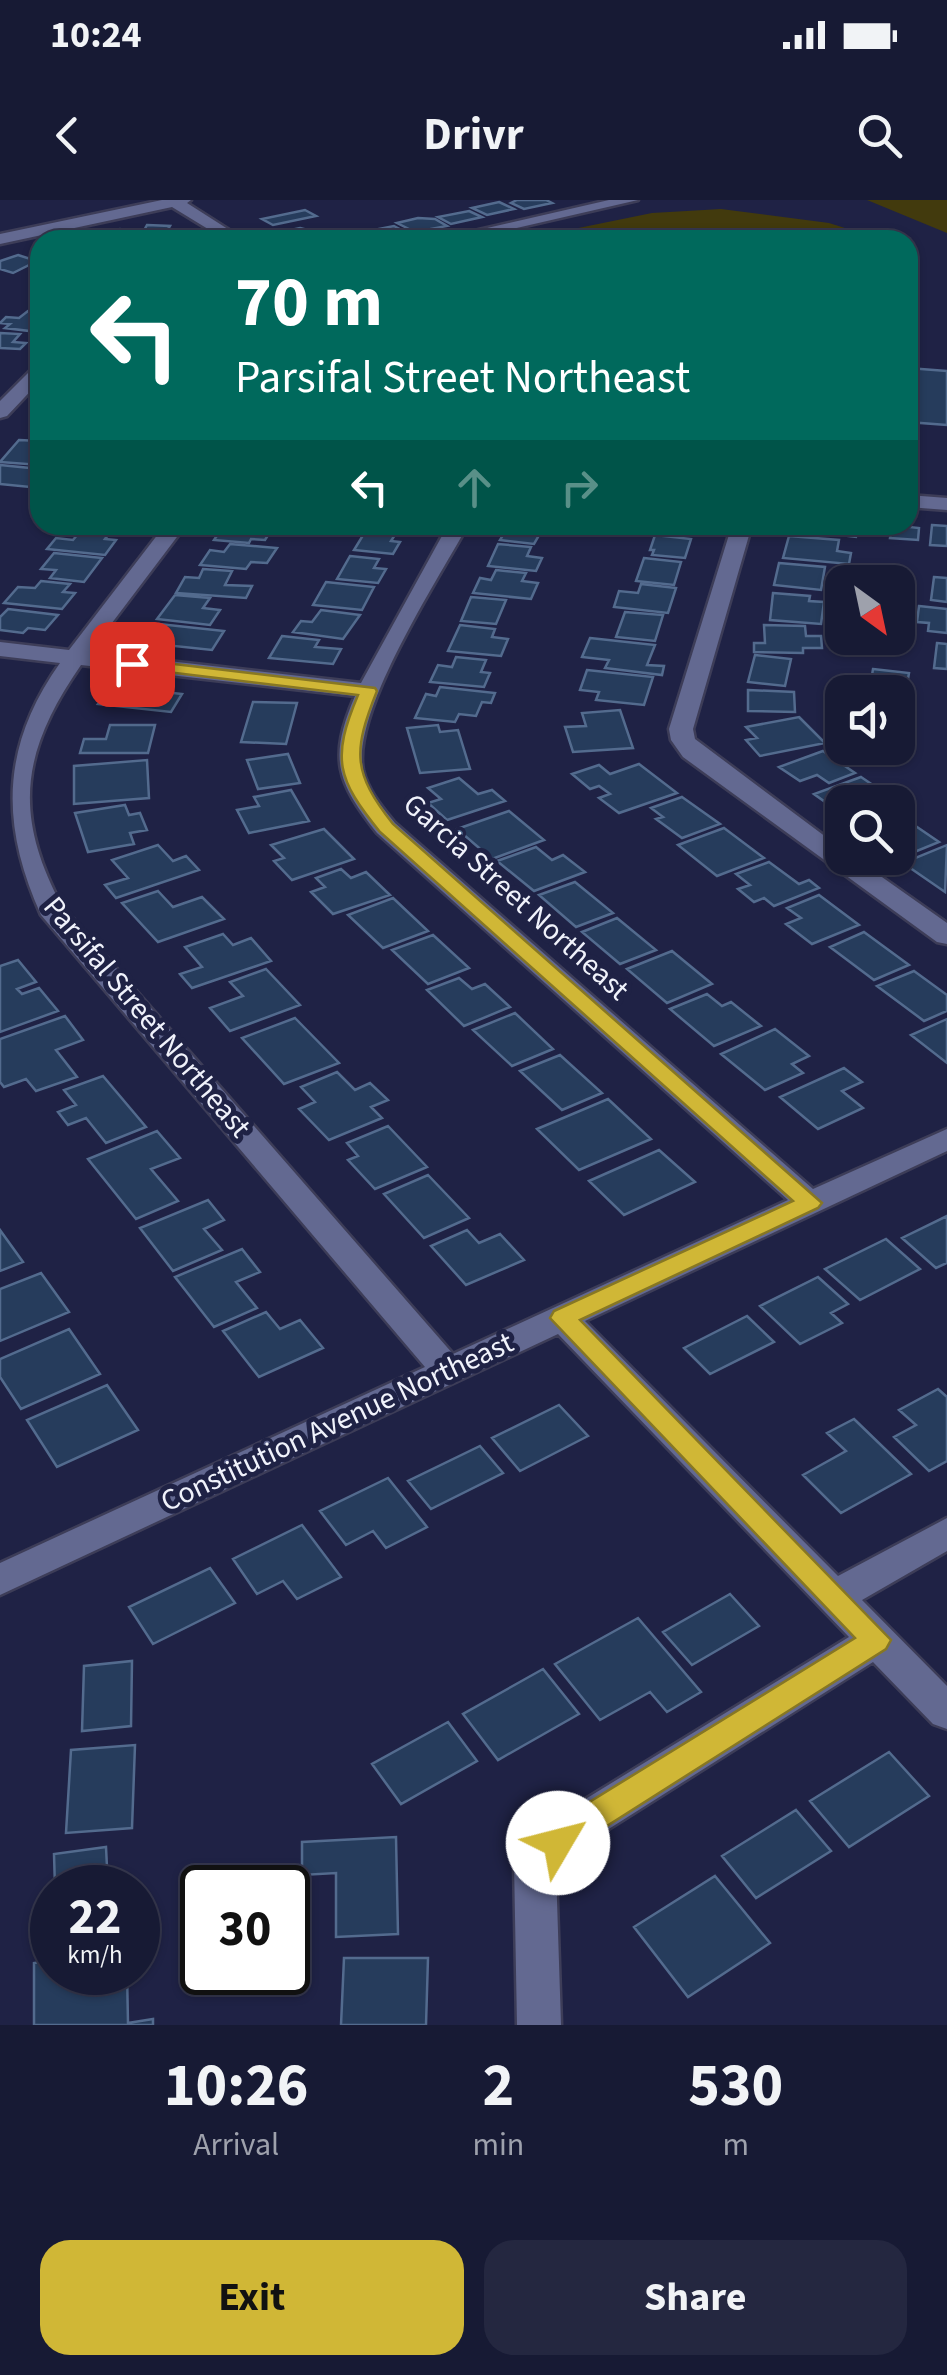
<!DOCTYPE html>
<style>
:root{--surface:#171a34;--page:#242740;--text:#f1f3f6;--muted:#9ea1ac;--line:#36384f;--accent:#d0b736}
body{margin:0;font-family:"Source Sans 3",sans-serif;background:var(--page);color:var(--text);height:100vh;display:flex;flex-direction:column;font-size:38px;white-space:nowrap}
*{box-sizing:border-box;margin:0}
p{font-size:32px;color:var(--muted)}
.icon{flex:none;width:55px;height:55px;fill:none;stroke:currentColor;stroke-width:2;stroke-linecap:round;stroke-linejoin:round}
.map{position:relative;height:1825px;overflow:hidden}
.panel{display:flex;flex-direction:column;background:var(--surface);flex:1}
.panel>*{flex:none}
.guide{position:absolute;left:30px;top:30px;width:888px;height:305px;border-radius:30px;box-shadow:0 2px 8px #0004,0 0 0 2px var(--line);background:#00695c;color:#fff;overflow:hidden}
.needle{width:65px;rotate:147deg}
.controls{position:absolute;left:825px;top:365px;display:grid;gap:20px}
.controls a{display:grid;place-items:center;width:90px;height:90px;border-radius:20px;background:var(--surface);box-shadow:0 2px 8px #0004,0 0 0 2px var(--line);font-size:50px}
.speed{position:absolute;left:30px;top:1665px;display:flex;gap:20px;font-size:50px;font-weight:700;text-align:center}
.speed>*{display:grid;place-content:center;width:130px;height:130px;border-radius:50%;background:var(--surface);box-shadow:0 2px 8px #0004,0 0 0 2px var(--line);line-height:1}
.speed small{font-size:25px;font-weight:400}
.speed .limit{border:5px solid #111;border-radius:15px;background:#fff;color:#111}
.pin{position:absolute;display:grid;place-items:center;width:85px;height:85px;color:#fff;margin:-42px;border-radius:20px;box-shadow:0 5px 15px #0006}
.me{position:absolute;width:110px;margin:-55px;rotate:53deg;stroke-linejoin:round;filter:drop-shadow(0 0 8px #0008)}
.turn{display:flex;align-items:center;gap:35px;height:210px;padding:0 40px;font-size:45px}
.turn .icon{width:130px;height:130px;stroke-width:2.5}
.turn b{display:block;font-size:70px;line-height:85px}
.lanes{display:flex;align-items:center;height:95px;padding:0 40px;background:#0003;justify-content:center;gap:50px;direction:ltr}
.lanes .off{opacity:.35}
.eta{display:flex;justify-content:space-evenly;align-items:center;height:170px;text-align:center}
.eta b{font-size:60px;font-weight:700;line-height:70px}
.primary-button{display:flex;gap:20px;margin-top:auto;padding:20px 40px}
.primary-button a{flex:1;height:115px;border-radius:30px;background:var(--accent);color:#111;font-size:40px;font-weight:700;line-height:115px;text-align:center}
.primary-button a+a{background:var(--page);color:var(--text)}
.status{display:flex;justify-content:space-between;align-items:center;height:70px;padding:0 50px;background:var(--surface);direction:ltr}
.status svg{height:28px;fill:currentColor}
header{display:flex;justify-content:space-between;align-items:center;height:130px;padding:0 40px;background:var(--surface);font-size:45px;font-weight:700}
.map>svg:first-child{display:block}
</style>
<div class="status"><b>10:24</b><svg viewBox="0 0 49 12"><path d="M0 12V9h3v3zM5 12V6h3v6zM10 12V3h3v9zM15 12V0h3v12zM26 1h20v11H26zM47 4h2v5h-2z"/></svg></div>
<header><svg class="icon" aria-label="back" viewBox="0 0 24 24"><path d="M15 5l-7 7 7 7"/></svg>Drivr<svg class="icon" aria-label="search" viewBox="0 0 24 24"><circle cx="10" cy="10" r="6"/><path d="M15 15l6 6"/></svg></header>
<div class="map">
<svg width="947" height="1825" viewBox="0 0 947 1825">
<rect width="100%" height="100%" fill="#1f2245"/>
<path fill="#423a0d" d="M867,0H947V33Z
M721,9L829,23L883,40H491L534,31L549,34L652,13Z"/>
<path fill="#263c5c" stroke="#536b8e" stroke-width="2.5" d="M517,0H546L552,3L524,9L511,3Z
M499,2L514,9L487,15L472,8Z
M305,10L316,16L273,25L262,19Z
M469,11L482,17L451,24L438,17Z
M418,18L435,19L447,26L415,32L397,23Z
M147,25L170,26L164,36H141Z
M394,26L407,33L376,39L363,32Z
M300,28L323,34L312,36L318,39L314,40H288L276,33Z
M120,29L130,35L108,40L79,37Z
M18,55L37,61L13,73L0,69V61Z
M28,111L40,112L38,132L5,128L10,124L0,123L6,117L19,118Z
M0,133L20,134L13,142L26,143L20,149L0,148Z
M908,168L947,171V225L908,222Z
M19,240L40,241V265L0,262Z
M0,265L40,269V275L30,287L0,284Z
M224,325H260L256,331L270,332L265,340L251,339L249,343L214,340Z
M509,325H545L534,344L500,340Z
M661,325H695L692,334L659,331Z
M790,325H860L856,337L789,329Z
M892,325L919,328L918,340L890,338Z
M932,325L947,326V346L930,345Z
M368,327L398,330L391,341L400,342L393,354L354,350Z
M82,329L111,331L105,339L116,340L105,355L47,349L56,338L73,340Z
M655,335L691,339L685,358L652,355L654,350H650Z
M789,336L839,340L837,351L851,353L849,364L783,358Z
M230,344L277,348L267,363L251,362L246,369L200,365L210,350L224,352Z
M498,344L531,347L527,356L542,358L536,371L488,366Z
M54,353L102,358L84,382L50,378L56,370L41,369Z
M350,356L379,359L374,368L386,369L378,383L337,379Z
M644,358L681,362L674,385L636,381Z
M779,363L825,367L821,390L774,385Z
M203,369L232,371L225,385L252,386L246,398L176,393L185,377L199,378Z
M496,370L526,373L522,381L538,383L531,399L473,393L480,378L491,380Z
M934,377L947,378V402L931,400Z
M41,381L70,384L63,392L75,393L62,409L4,403L18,387L35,388Z
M326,382L374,387L362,410L313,405Z
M641,384L676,388L668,413L614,407L619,391L638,393Z
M773,393L810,396L809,401L824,402L821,424L770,420Z
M175,395L210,398L203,408L220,410L210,425L157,419Z
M471,397L506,400L496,424L461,421Z
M919,406L947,409V433L928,431L929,423L917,422Z
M8,409L58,415L45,430L28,428L23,433L0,430V417Z
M321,410L360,415L343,439L293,432L301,421L312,422Z
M625,412L663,415L655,441L616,437Z
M159,424L224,431L212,450L146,443Z
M460,425L495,429L492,437L508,439L501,456L448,451Z
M764,425L805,426L806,436H821L822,448H803V453L754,452V443H765Z
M282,436L319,440L315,447L341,449L333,464L269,458Z
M590,438L655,445L647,465L664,466L662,475L605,468L609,460L582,457Z
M937,443L947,444V469L934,468Z
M755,455L791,459L785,486L748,482Z
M456,457L486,460L481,472L490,473L484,487L430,482L438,465L452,467Z
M873,469L909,473L906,490L870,487Z
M587,470L653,477L644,505L596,500L599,492L580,490Z
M111,486L182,494L171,512L98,504Z
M440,487L495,493L491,503L482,502L476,516L459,514L455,522L415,518L426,494L436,496Z
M748,490L794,492L795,512L748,511Z
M253,502L297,503L286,544L241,542Z
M620,510L633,548L573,552L565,527L586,526L582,513Z
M799,517L825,543L760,556L746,540L757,538L746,527Z
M110,525H155L148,553H80L84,539H106Z
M438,525L440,532L458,530L470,569L420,573L407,528Z
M823,551L855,573L829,583L817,575L800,581L779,567Z
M288,554L300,583L258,589L247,560Z
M147,560L149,598L74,604V566Z
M639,564L677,593L619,613L599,598L610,594L599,586L590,589L572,574L599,565L610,574Z
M861,577L901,604L842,602V614L814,594Z
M459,578L478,594L492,590L505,601L447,620L428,603L441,599L428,588Z
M291,590L309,621L249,633L237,610L259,606L254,597Z
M682,597L720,624L682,638L656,619L663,617L651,608Z
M125,605L129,615L140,613L147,630L130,633L134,644L88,652L75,613Z
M509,611L544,640L492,659L457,629Z
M898,614L939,642L907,655L898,649Z
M724,628L764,658L717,676L678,645Z
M324,629L354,659L292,680L274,661L284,658L271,645Z
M158,645L173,661L186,656L199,670L116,698L105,685L128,678L112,660Z
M947,645L945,692L903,663Z
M536,647L552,660L563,655L585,672L534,691L497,661Z
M769,662L799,684L809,680L819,688L774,706L764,698L754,702L738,689L750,685L736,674Z
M341,669L351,678L366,672L390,695L333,714L311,692L325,687L316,678Z
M575,682L613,713L576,727L539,695Z
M158,691L173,707L202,697L224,719L158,742L122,703Z
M819,695L859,725L812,744L786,724L801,718L787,708Z
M393,698L428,731L383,748L348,715Z
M617,718L656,750L620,764L582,732Z
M864,732L909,765L874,780L830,747Z
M223,734L233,745L251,738L271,761L192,788L180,774L202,767L185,747Z
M433,735L469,768L428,784L392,750Z
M672,751L712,784L667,803L627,769Z
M18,760L36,782L17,789L22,794L39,788L58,811L0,832V766Z
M266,769L300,805L230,831L210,808L243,796L230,782Z
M914,771L947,795V811L924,821L877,786Z
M459,778L472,789L485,784L510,807L464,826L427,790Z
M707,794L722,806L731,802L761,826L714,846L670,809Z
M515,813L553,849L512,866L473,830Z
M65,816L83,840L56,850L77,877L36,891L26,879L4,887L0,882V839Z
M295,818L339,863L284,884L242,838Z
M947,819V863L911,835Z
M775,829L809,856L792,864L803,873L765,890L721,854Z
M560,855L602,893L562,910L520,871Z
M844,868L862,882L842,891L863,908L818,929L780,897Z
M337,872L355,890L370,883L388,900L371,907L382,918L329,940L299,909L315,902L301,887Z
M103,876L146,927L106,943L86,918L68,925L58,912L76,905L64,890Z
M608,899L651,939L579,970L537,929Z
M388,926L427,967L375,989L348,960L358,956L347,943Z
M157,931L180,958L151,969L178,1001L136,1019L88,959Z
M659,950L695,982L624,1015L589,981Z
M428,975L469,1018L424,1038L384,994Z
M208,1000L224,1020L204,1029L222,1050L173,1071L140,1028Z
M947,1016V1063L936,1068L902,1038Z
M0,1030L23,1062L0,1071Z
M467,1030L479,1043L500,1034L524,1060L466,1085L431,1046Z
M886,1039L920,1069L860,1100L825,1069Z
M242,1049L260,1072L236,1082L257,1108L214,1127L175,1077Z
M41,1073L69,1112L0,1141V1089Z
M818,1077L848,1104L831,1113L842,1123L800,1144L760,1106Z
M266,1112L280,1129L300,1120L323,1148L259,1177L223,1131Z
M747,1116L774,1142L710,1174L684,1148Z
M69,1129L100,1174L21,1209L0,1177V1159Z
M107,1185L138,1230L57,1267L27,1220Z
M938,1189L947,1197V1261L929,1271L894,1237L916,1225L899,1210Z
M559,1205L588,1236L520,1271L492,1238Z
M854,1219L911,1274L841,1313L803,1275L846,1251L827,1233Z
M480,1246L503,1273L431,1309L408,1281Z
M388,1278L427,1327L386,1348L373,1331L346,1345L320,1311Z
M302,1325L341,1377L297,1399L283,1381L257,1394L233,1359Z
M210,1368L235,1403L153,1444L129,1407Z
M730,1394L759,1426L692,1465L663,1432Z
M638,1418L701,1492L667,1512L650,1492L600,1520L555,1464Z
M132,1461L131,1526L82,1531L84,1466Z
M543,1469L579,1514L498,1560L463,1514Z
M448,1522L477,1561L401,1604L372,1564Z
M135,1545L132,1628L66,1633L71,1550Z
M889,1552L929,1596L849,1647L810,1601Z
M796,1610L831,1651L756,1698L722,1656Z
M396,1637L398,1734L336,1737V1673L302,1675V1642Z
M106,1647L108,1688H55L54,1654Z
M715,1676L770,1743L688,1797L634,1727Z
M344,1758H428L426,1825H341Z
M52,1760V1772H127L128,1823L153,1819V1825H34V1763Z"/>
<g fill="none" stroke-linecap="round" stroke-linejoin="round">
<defs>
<path id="minor" d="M162,0H191L187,3L245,40H226L172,7L0,44V34Z
M609,0H638L465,40H435Z
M40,166V181L7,216L0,218V201L34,167Z
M908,295L947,298V310L908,307Z
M165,325H186L90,452L361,483L448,325H468C439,378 351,512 363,570C368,591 382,607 395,623L813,989L947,929V951L585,1121L838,1376L947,1318V1351L862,1400L947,1486V1529L933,1524L873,1462L596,1637L556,1670L561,1825H517L514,1662L520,1648L566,1611L849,1437L558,1134L0,1395V1363L425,1167L41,715C0,624 1,546 60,463L0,456V442L69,450ZM81,465L355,496C328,559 337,582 377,633L788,1000L453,1154L62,706C12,613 22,550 81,465Z
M732,325H752L693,529L695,539L842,649V658H855L947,723V744L937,742L683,557L671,540L669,529Z"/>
</defs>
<use href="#minor" stroke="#3d3d58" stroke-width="5"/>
<use href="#minor" fill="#636991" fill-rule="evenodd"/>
</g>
<path fill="#d0b736" stroke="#877723" stroke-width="2.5" d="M132,459L375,488L377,491C353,551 352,572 393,624L822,1003L818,1008L580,1120L891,1440L886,1449L558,1657L547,1653L542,1643L547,1633L570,1614L855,1438L550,1118L554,1111L793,1001L380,632C337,579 331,559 358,495L126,467V460Z"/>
<g text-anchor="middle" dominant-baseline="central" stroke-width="10" stroke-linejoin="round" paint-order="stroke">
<g font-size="30" fill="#f0f2fb" stroke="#1f2245">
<text transform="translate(516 697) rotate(42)">Garcia Street Northeast</text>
<text transform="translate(147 817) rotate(50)">Parsifal Street Northeast</text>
<text transform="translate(337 1222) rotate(-25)">Constitution Avenue Northeast</text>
</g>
</g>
</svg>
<div class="controls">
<a><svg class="needle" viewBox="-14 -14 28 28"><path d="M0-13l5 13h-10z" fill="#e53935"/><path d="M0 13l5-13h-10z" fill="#9ea1ac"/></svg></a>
<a><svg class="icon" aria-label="sound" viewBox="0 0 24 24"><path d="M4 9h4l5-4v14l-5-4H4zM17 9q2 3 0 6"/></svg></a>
<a><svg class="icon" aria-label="search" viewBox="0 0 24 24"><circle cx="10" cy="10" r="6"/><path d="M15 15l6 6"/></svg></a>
</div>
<div class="speed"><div>22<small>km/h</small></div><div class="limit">30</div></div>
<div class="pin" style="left:132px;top:464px;background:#d93025"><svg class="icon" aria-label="arrive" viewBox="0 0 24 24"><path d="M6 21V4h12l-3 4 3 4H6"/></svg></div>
<svg class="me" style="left:558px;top:1643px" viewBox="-20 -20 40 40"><circle r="19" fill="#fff"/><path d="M0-13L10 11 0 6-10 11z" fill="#d0b736"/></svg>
<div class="guide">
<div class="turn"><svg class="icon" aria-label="left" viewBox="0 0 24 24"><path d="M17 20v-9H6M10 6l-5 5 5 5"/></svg><div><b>70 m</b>Parsifal Street Northeast</div></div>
<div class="lanes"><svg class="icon" aria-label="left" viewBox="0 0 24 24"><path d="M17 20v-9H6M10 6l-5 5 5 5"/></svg><svg class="icon off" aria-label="ahead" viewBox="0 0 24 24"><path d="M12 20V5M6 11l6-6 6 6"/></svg><svg class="icon off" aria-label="right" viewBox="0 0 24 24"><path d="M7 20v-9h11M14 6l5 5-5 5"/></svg></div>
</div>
</div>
<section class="panel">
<div class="eta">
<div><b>10:26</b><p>Arrival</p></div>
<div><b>2</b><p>min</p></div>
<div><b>530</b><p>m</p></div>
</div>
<div class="primary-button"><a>Exit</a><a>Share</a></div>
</section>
